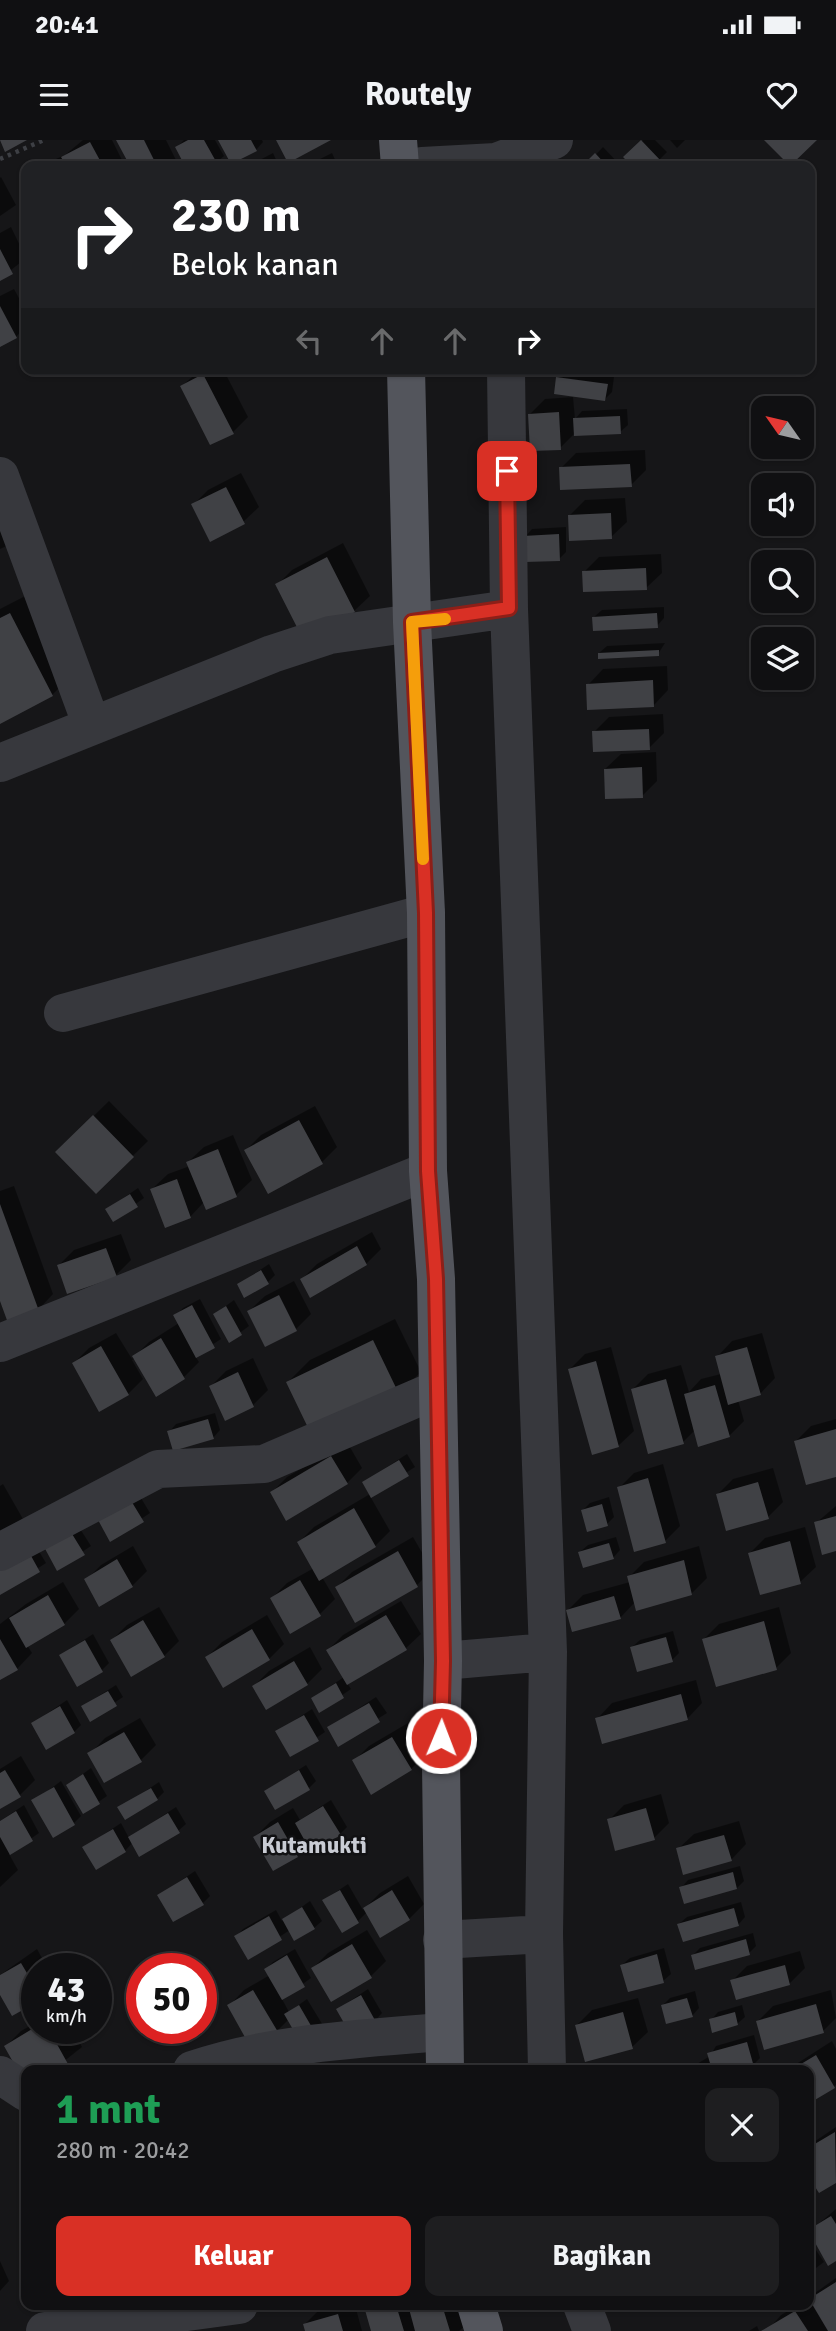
<!DOCTYPE html>
<html lang="id">
<meta charset="utf-8">
<style>
:root{--surface:#101012;--page:#1e1e20;--text:#f1f3f6;--muted:#9c9d9f;--line:#303032;--accent:#d93025}
body{margin:0;font-family:Signika,sans-serif;background:var(--page);color:var(--text);height:100vh;display:flex;flex-direction:column;font-size:26px;white-space:nowrap}
*{box-sizing:border-box;margin:0}
p{font-size:23px;color:var(--muted)}
.icon{flex:none;width:38px;height:38px;fill:none;stroke:currentColor;stroke-width:2;stroke-linecap:round;stroke-linejoin:round}
.map{position:relative;flex:1;overflow:hidden}
.drawer{position:absolute;left:21px;top:1925px;width:793px;height:245px;display:flex;flex-direction:column;background:var(--surface);border-radius:14px;box-shadow:0 2px 5px #0004,0 0 0 2px var(--line)}
.drawer>*{flex:none}
.guide{position:absolute;left:21px;top:21px;width:794px;height:214px;border-radius:14px;box-shadow:0 2px 5px #0004,0 0 0 2px var(--line);background:#202124;color:#fff;overflow:hidden}
.needle{width:46px;rotate:304deg}
.buttons{position:absolute;left:751px;top:256px;display:grid;gap:14px}
.buttons a{display:grid;place-items:center;width:63px;height:63px;border-radius:14px;background:var(--surface);box-shadow:0 2px 5px #0004,0 0 0 2px var(--line);font-size:35px}
.speed{position:absolute;left:21px;top:1813px;display:flex;gap:14px;font-size:35px;font-weight:700;text-align:center}
.speed>*{display:grid;place-content:center;width:91px;height:91px;border-radius:50%;background:var(--surface);box-shadow:0 2px 5px #0004,0 0 0 2px var(--line);line-height:1}
.speed small{font-size:18px;font-weight:400}
.speed .limit{border:10px solid #d22;background:#fff;color:#111}
.pin{position:absolute;display:grid;place-items:center;width:60px;height:60px;color:#fff;margin:-30px;border-radius:14px;box-shadow:0 4px 10px #0006}
.me{position:absolute;width:77px;margin:-38px;rotate:1deg;stroke-linejoin:round;filter:drop-shadow(0 0 5px #0008)}
.turn{display:flex;align-items:center;gap:24px;height:147px;padding:0 35px;font-size:32px}
.turn .icon{width:91px;height:91px;stroke-width:2.5}
.turn b{display:block;font-size:49px;line-height:60px}
.lanes{display:flex;align-items:center;height:66px;padding:0 35px;background:#0003;justify-content:center;gap:35px;direction:ltr}
.lanes .off{opacity:.35}
.round{display:grid;place-items:center;flex:none;width:74px;height:74px;border-radius:14px;background:var(--page)}
.summary{display:flex;align-items:center;justify-content:space-between;height:119px;padding:0 35px}
h1{font-size:42px;font-weight:700;line-height:52px;color:#1e9e55}
.button{display:flex;gap:14px;margin-top:auto;padding:14px 35px}
.button a{flex:1;height:80px;border-radius:14px;background:var(--accent);color:#fff;font-size:28px;font-weight:700;line-height:80px;text-align:center}
.button a+a{background:var(--page);color:var(--text)}
.status{display:flex;justify-content:space-between;align-items:center;height:49px;padding:0 35px;background:var(--surface);direction:ltr}
.status svg{height:19px;fill:currentColor}
header{display:flex;justify-content:space-between;align-items:center;height:91px;padding:0 35px;background:var(--surface);font-size:32px;font-weight:700}
.map>svg:first-child{display:block}
</style>
<div class="status"><b>20:41</b><svg viewBox="0 0 49 12"><path d="M0 12V9h3v3zM5 12V6h3v6zM10 12V3h3v9zM15 12V0h3v12zM26 1h20v11H26zM47 4h2v5h-2z"/></svg></div>
<header><svg class="icon" aria-label="menu" viewBox="0 0 24 24"><path d="M4 6h16M4 12h16M4 18h16"/></svg>Routely<svg class="icon" aria-label="heart" viewBox="0 0 24 24"><path d="M12 20l-8-8c-3-5 5-10 8-4 3-6 11-1 8 4z"/></svg></header>
<div class="map">
<svg width="836" height="2191" viewBox="0 0 836 2191">
<rect width="100%" height="100%" fill="#161618"/>
<path fill="#0007" d="M83,0H112L125,26H40L65,15Z
M118,0H166L178,24L132,26Z
M184,0H215L224,16L212,26H187L177,7Z
M220,0H262L263,2L256,10Z
M643,0H655L667,12L653,26H634L625,17Z
M670,0H685L677,8Z
M603,7L621,26L587,24Z
M273,13L279,26H248Z
M332,13L338,26H306Z
M1,37L16,65L0,76V38Z
M11,87L26,118L0,139V93Z
M14,149L20,160L26,154V186L16,197L0,205V156Z
M201,229H223L248,277L233,292L182,246Z
M565,231L614,237L612,252L605,259L558,238Z
M573,257L575,279L582,271L627,269L628,285L620,292L574,294L560,308L530,274L545,259Z
M645,310L646,330L631,345L561,328L576,313Z
M241,333L259,367L243,382L193,365L208,350Z
M0,343L9,405L0,409Z
M625,358L627,382L611,397L570,375L585,360Z
M566,387V412L559,419L525,397L532,389Z
M343,403L370,456L354,471L304,497L277,445L292,430Z
M661,414L662,433L646,448L584,432L599,417Z
M33,452L74,533L52,555L0,582V469Z
M664,467V478L657,486L594,477L602,470Z
M665,503L658,514L599,513L607,506Z
M667,526L668,550L653,566L588,545L603,529Z
M663,574L664,593L649,608L594,592L609,577Z
M656,612L657,641L642,656L605,629L621,614Z
M109,961L148,1001L96,1052L57,1012Z
M315,966L337,1007L322,1022L246,1010L261,995Z
M233,995L252,1040L236,1055L207,1068L204,1062L190,1077L152,1049L168,1034L190,1026L188,1022L204,1007Z
M14,1046L53,1154L38,1170L0,1156V1051Z
M138,1048L144,1058L113,1080L107,1069Z
M372,1092L381,1109L366,1124L302,1139L317,1124Z
M121,1094L131,1120L116,1135L59,1125L74,1110Z
M269,1124L275,1135L268,1142L239,1144Z
M294,1141L311,1174L296,1189L249,1171L265,1156Z
M200,1159L221,1199L195,1216L199,1222L184,1237L135,1218L132,1220L143,1239L128,1254L74,1223L89,1208L116,1193L132,1219L149,1202L179,1183L176,1176L183,1168Z
M234,1160L249,1186L230,1200L215,1174Z
M395,1179L421,1232L398,1254L288,1242L310,1220Z
M762,1193L775,1238L760,1254L738,1260L744,1281L729,1296L696,1289L683,1302L633,1249L648,1234L681,1225L689,1252L701,1239L721,1234L717,1217L732,1201Z
M611,1207L634,1291L618,1306L570,1229L585,1214Z
M253,1218L268,1250L253,1265L211,1246L226,1231Z
M215,1273L220,1290L213,1298L169,1292L176,1284Z
M836,1279V1335L796,1301L811,1286Z
M347,1302L362,1328L347,1343L272,1352L287,1337Z
M407,1314L415,1327L370,1356L390,1391L375,1406L322,1437L335,1459L319,1475L272,1458L287,1443L314,1428L299,1402L314,1387L370,1354L364,1342Z
M663,1324L680,1386L665,1401L619,1348L634,1333Z
M773,1328L783,1362L768,1377L718,1354L733,1339Z
M3,1344L23,1379L0,1399V1346Z
M138,1353L150,1373L111,1399Z
M609,1357L614,1377L607,1384L583,1370L590,1363Z
M836,1366V1409L816,1383Z
M77,1384L91,1406L58,1428Z
M805,1387L816,1427L800,1442L750,1413L765,1398Z
M413,1397L432,1430L417,1445L356,1480L337,1447L352,1432Z
M616,1397L620,1410L613,1418L580,1412L588,1405Z
M133,1406L147,1431L132,1446L86,1440L101,1425Z
M699,1406L707,1438L692,1453L637,1468L635,1462L620,1478L568,1470L583,1455L630,1442L629,1437L644,1422Z
M37,1408L46,1423L0,1453Z
M63,1442L79,1469L64,1484L27,1505L32,1513L17,1529L0,1538V1484L26,1464Z
M401,1461L421,1494L405,1509L347,1543L351,1549L319,1571L313,1558L344,1537L328,1510L343,1495Z
M159,1467L179,1501L164,1516L112,1500L127,1485Z
M779,1467L791,1513L776,1528L704,1499L719,1484Z
M267,1475L284,1504L269,1519L207,1517L222,1502Z
M673,1491L679,1513L672,1520L632,1507L640,1500Z
M93,1494L109,1523L102,1530L61,1515Z
M310,1507L322,1529L307,1544L266,1567L254,1546L269,1531Z
M696,1540L702,1563L687,1579H597L612,1563Z
M116,1545L123,1557L90,1579L83,1566Z
M376,1557L387,1573L338,1604L329,1588Z
M67,1560L81,1585L74,1592L33,1583Z
M312,1569L325,1592L291,1615L278,1591Z
M140,1578L156,1605L141,1620L90,1614L105,1598Z
M408,1583L426,1614L411,1629L354,1621L369,1606Z
M21,1616L35,1640L20,1655L0,1667V1629Z
M306,1625L316,1641L309,1648L266,1651Z
M91,1628L107,1656L84,1672L68,1645Z
M61,1641L81,1676L74,1683L34,1661Z
M159,1642L164,1652L157,1659L120,1668Z
M661,1654L669,1683L654,1698L609,1680L624,1665Z
M331,1660L347,1687L340,1694L309,1704L297,1715L255,1697L270,1682L293,1668L300,1680Z
M24,1665L39,1693L9,1714L18,1730L0,1747V1681Z
M176,1667L186,1684L178,1691L133,1702L125,1711L85,1707L121,1683L129,1698Z
M739,1681L746,1704L731,1720L678,1709L694,1694Z
M740,1726L744,1741L737,1748H681L688,1740Z
M195,1731L210,1756L203,1763L159,1755Z
M408,1736L424,1764L409,1779L367,1772L358,1781L324,1760L348,1744L363,1770L380,1753Z
M310,1761L322,1781L314,1788L290,1790L248,1817L236,1797L243,1789L276,1770L282,1781Z
M741,1762L745,1777L738,1785L679,1784L687,1777Z
M367,1790L386,1821L371,1836L313,1828L328,1813Z
M753,1793L756,1806L749,1813L693,1815L700,1808Z
M664,1808L671,1834L663,1841L622,1825L630,1818Z
M37,1809L48,1829H37V1860L0,1851V1835Z
M295,1809L311,1838L282,1859L289,1872L307,1859L324,1887L316,1895L289,1879L277,1891L229,1866L244,1850L270,1835L266,1829L273,1822Z
M800,1811L805,1828L789,1844L732,1841L747,1826Z
M368,1849L382,1873L375,1881L338,1869Z
M831,1850L836,1878L823,1891L758,1881L773,1866Z
M695,1851L699,1868L692,1876L663,1865L670,1858Z
M638,1858L648,1892L632,1907L577,1885L592,1870Z
M742,1865L745,1877L737,1884L711,1880L718,1872Z
M37,1882V1888H71L82,1907L53,1930H26L6,1906L21,1891Z
M754,1895L760,1918L753,1925L735,1930H687L710,1916L716,1906Z
M832,1901L836,1909V1945L808,1962V1930H787Z
M836,1987V2041L819,2050L808,2032V2006Z
M836,2069V2119L810,2091Z
M808,2098L824,2122L808,2134Z
M0,2121L9,2141L0,2151Z
M836,2138V2191H767L781,2175L798,2165H808V2158Z
M335,2165H355L362,2191H306L305,2184L320,2169Z
M372,2165H461L467,2184L459,2191H372L367,2170Z
M755,2165H769L758,2171Z
M757,2186L759,2191H749Z"/>
<path fill="#404145" d="M0,0H27L5,12Z
M116,0H144L157,26H130Z
M188,0H204L218,25L185,26L175,7Z
M218,0H251L257,11L231,24Z
M276,0H331L288,23Z
M641,0L661,21L656,26H632L623,17Z
M764,0H817L790,26Z
M90,2L103,26H66L61,17Z
M595,13L607,26L584,24Z
M0,109L13,134L0,141Z
M0,166L17,198L0,207Z
M203,234L234,294L210,305L180,246Z
M556,237L608,244L605,261L554,254Z
M559,272L561,310L530,311L528,274Z
M620,276L621,294L574,296L573,278Z
M630,324L632,347L560,350L559,327Z
M226,347L245,384L210,402L191,364Z
M611,373L612,399L569,401L568,375Z
M559,394L560,421L524,422L523,396Z
M327,417L355,472L303,499L275,444Z
M646,428L647,450L583,452L582,431Z
M10,473L53,556L0,584V478Z
M657,473L658,488L593,491L592,477Z
M659,510V516L598,519V513Z
M653,540L654,567L587,570L586,544Z
M649,589L650,610L593,612L592,591Z
M642,627L643,658L605,659L604,629Z
M93,975L134,1017L96,1054L55,1012Z
M299,980L323,1024L268,1054L244,1010Z
M218,1009L237,1057L206,1070L186,1022Z
M177,1039L191,1078L165,1088L150,1049Z
M130,1054L138,1067L113,1082L105,1069Z
M0,1064L39,1171L8,1183L0,1161Z
M357,1106L367,1125L310,1158L300,1139Z
M106,1108L117,1137L67,1154L57,1125Z
M261,1130L269,1144L244,1158L237,1144Z
M279,1155L297,1191L265,1207L247,1171Z
M192,1165L215,1208L196,1218L173,1175Z
M226,1166L242,1195L229,1203L213,1174Z
M161,1198L185,1239L156,1257L132,1216Z
M373,1200L400,1256L313,1298L286,1242Z
M101,1206L129,1255L99,1272L72,1223Z
M747,1207L761,1255L728,1265L715,1216Z
M596,1221L619,1307L592,1315L568,1229Z
M238,1232L254,1267L225,1281L209,1246Z
M666,1239L684,1304L648,1314L631,1249Z
M715,1245L730,1297L698,1307L684,1254Z
M208,1279L214,1299L173,1311L167,1291Z
M836,1289V1337L806,1345L794,1301Z
M331,1316L348,1344L286,1381L270,1352Z
M399,1320L409,1336L371,1358L362,1342Z
M648,1338L666,1403L634,1412L617,1347Z
M758,1342L769,1379L726,1391L716,1354Z
M130,1359L144,1382L110,1402L97,1378Z
M602,1364L608,1386L587,1392L581,1370Z
M354,1368L376,1407L319,1441L297,1402Z
M836,1376V1411L822,1415L814,1382Z
M69,1389L85,1415L57,1431L43,1405Z
M790,1401L801,1444L760,1455L748,1413Z
M609,1403L614,1419L583,1428L578,1412Z
M398,1411L418,1447L355,1483L335,1447Z
M30,1414L40,1432L0,1455V1431Z
M117,1419L133,1447L99,1467L84,1439Z
M684,1420L692,1455L636,1471L627,1436Z
M300,1440L321,1476L290,1494L270,1458Z
M48,1455L65,1485L26,1508L9,1478Z
M614,1456L621,1479L572,1492L566,1470Z
M386,1475L407,1510L347,1545L326,1510Z
M143,1480L165,1517L131,1537L110,1500Z
M764,1481L777,1530L716,1547L702,1499Z
M252,1489L270,1520L223,1548L205,1517Z
M666,1497L673,1522L637,1532L630,1507Z
M0,1499L18,1530L0,1540Z
M85,1500L103,1532L77,1547L59,1515Z
M294,1521L308,1545L266,1570L252,1546Z
M336,1543L344,1558L319,1573L311,1558Z
M108,1551L117,1566L90,1582L81,1566Z
M681,1554L688,1580L602,1604L595,1578Z
M369,1563L380,1582L338,1607L327,1587Z
M60,1566L75,1593L46,1610L31,1583Z
M304,1575L319,1601L290,1617L275,1591Z
M124,1592L142,1622L104,1643L87,1613Z
M392,1597L412,1630L371,1655L352,1620Z
M5,1630L21,1657L0,1669V1633Z
M299,1630L310,1650L275,1670L264,1651Z
M83,1634L100,1664L83,1674L66,1645Z
M54,1647L75,1685L53,1698L31,1660Z
M151,1648L158,1660L125,1680L117,1667Z
M323,1666L341,1695L311,1712L295,1683Z
M646,1668L655,1700L615,1711L607,1679Z
M16,1671L33,1701L10,1715L0,1697V1681Z
M168,1673L180,1693L139,1717L128,1697Z
M278,1682L298,1717L273,1731L253,1697Z
M113,1689L126,1712L96,1730L82,1707Z
M724,1695L732,1721L683,1735L676,1708Z
M733,1732L737,1749L684,1764L679,1747Z
M187,1737L204,1765L173,1782L157,1755Z
M340,1750L359,1783L342,1793L322,1760Z
M392,1750L410,1780L380,1798L363,1768Z
M302,1767L315,1789L294,1801L282,1779Z
M734,1768L739,1786L683,1802L677,1784Z
M269,1776L282,1800L248,1820L234,1796Z
M746,1799L750,1815L695,1830L691,1815Z
M352,1804L372,1838L331,1862L311,1828Z
M657,1814L664,1843L628,1852L620,1825Z
M287,1815L305,1847L282,1860L264,1829Z
M21,1823L37,1850V1862L12,1876L0,1855V1835Z
M785,1825L790,1845L736,1860L730,1840Z
M253,1850L278,1892L251,1908L227,1865Z
M361,1855L376,1882L352,1897L336,1869Z
M687,1858L693,1877L666,1884L661,1865Z
M816,1864L824,1893L764,1910L756,1881Z
M299,1865L317,1896L302,1905L284,1874Z
M623,1872L633,1909L585,1922L575,1885Z
M735,1872L738,1885L712,1893L709,1879Z
M37,1886L48,1888L68,1924L57,1930H26V1945L4,1906Z
M747,1902L754,1927L741,1930H712L707,1913Z
M816,1915L835,1948L808,1964V1930H791Z
M835,1992L836,2043L819,2053L808,2036V2008Z
M831,2076L836,2084V2121L828,2126L808,2090Z
M836,2142V2191H828L809,2159Z
M381,2165H396L404,2191H371L365,2170Z
M408,2165H442L450,2191H415Z
M795,2171L808,2191H761Z
M338,2174L343,2191H305L303,2184Z"/>
<g fill="none" stroke-linecap="round" stroke-linejoin="round">
<path stroke="#3d3f44" stroke-width="4.5" stroke-dasharray="3.5 5" stroke-linecap="butt" d="M0,19L44,0"/>
<path stroke="#37383d" stroke-width="38" d="M422,26L496,22L554,0
M506,229L509,469L548,1512L544,1794L547,1930
M0,336L92,586
M0,623L272,514L330,495L509,469
M63,873L426,773
M0,1203L428,1031
M0,1412L158,1329L264,1324L438,1249
M443,1521L548,1512
M442,1800L544,1794
M192,1930C271,1903 359,1899 442,1892
M0,1935L26,1952
M582,2165L592,2191
M45,2191L239,2165"/>
<path stroke="#53555c" stroke-width="38" d="M398,0L400,26
M406,229L412,482L426,773L428,1031L436,1139L443,1521L441,1624L445,1930
M476,2165L484,2191"/>
</g>
<g fill="none" stroke-linecap="round" stroke-linejoin="round">
<defs>
<path id="route" d="M441,1598L443,1521L436,1139L428,1031L426,773L412,482L509,468L507,331"/>
</defs>
<use href="#route" stroke="#8d1f18" stroke-width="18"/>
<use href="#route" stroke="#d93025" stroke-width="12"/>
<path stroke="#f59e0b" stroke-width="12" d="M423,719L412,482L445,479"/>
</g>
<g text-anchor="middle" dominant-baseline="central" stroke-width="5" stroke-linejoin="round" paint-order="stroke">
<g font-size="23" font-weight="bold" fill="#c9ccd4" stroke="#111113">
<text x="314" y="1705">Kutamukti</text>
</g>
</g>
</svg>
<div class="buttons">
<a><svg class="needle" viewBox="-14 -14 28 28"><path d="M0-13l5 13h-10z" fill="#e53935"/><path d="M0 13l5-13h-10z" fill="#9c9d9f"/></svg></a>
<a><svg class="icon" aria-label="sound" viewBox="0 0 24 24"><path d="M4 9h4l5-4v14l-5-4H4zM17 9q2 3 0 6"/></svg></a>
<a><svg class="icon" aria-label="search" viewBox="0 0 24 24"><circle cx="10" cy="10" r="6"/><path d="M15 15l6 6"/></svg></a>
<a><svg class="icon" aria-label="layers" viewBox="0 0 24 24"><path d="M12 4l9 5-9 5-9-5zM3 14l9 5 9-5"/></svg></a>
</div>
<div class="speed"><div>43<small>km/h</small></div><div class="limit">50</div></div>
<div class="pin" style="left:507px;top:331px;background:#d93025"><svg class="icon" aria-label="arrive" viewBox="0 0 24 24"><path d="M6 21V4h12l-3 4 3 4H6"/></svg></div>
<svg class="me" style="left:441px;top:1598px" viewBox="-20 -20 40 40"><circle r="17" fill="#d93025" stroke="#fff" stroke-width="3"/><path d="M0-11L8 9 0 5-8 9z" fill="#fff"/></svg>
<div class="guide">
<div class="turn"><svg class="icon" aria-label="right" viewBox="0 0 24 24"><path d="M7 20v-9h11M14 6l5 5-5 5"/></svg><div><b>230 m</b>Belok kanan</div></div>
<div class="lanes"><svg class="icon off" aria-label="left" viewBox="0 0 24 24"><path d="M17 20v-9H6M10 6l-5 5 5 5"/></svg><svg class="icon off" aria-label="ahead" viewBox="0 0 24 24"><path d="M12 20V5M6 11l6-6 6 6"/></svg><svg class="icon off" aria-label="ahead" viewBox="0 0 24 24"><path d="M12 20V5M6 11l6-6 6 6"/></svg><svg class="icon" aria-label="right" viewBox="0 0 24 24"><path d="M7 20v-9h11M14 6l5 5-5 5"/></svg></div>
</div>
<section class="drawer">
<div class="summary"><div><h1>1 mnt</h1><p>280 m · 20:42</p></div><a class="round"><svg class="icon" aria-label="close" viewBox="0 0 24 24"><path d="M6 6l12 12M18 6L6 18"/></svg></a></div>
<div class="button"><a>Keluar</a><a>Bagikan</a></div>
</section>
</div>
